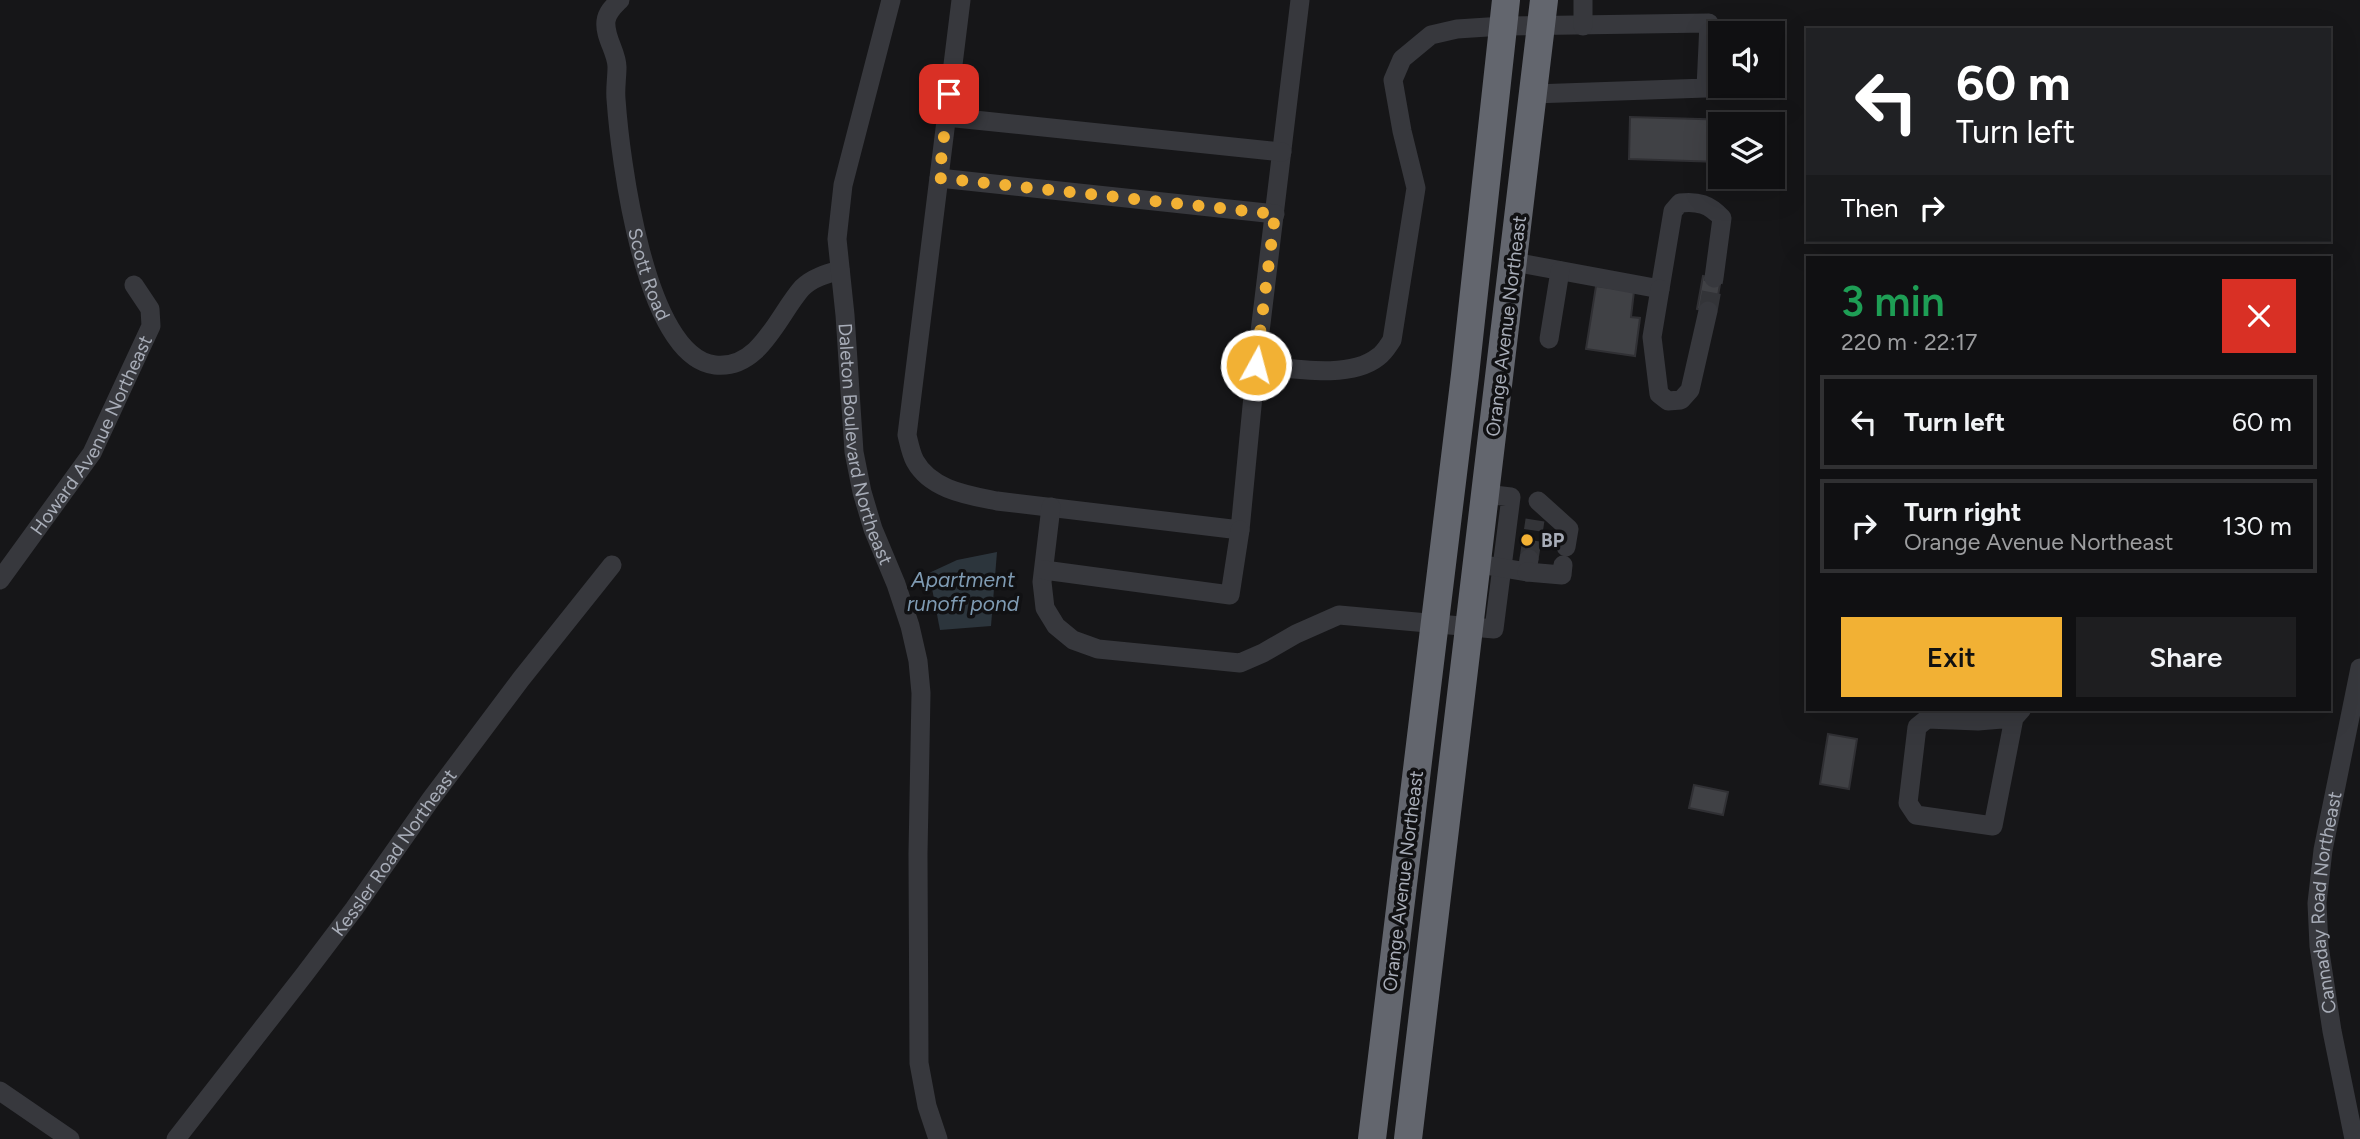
<!DOCTYPE html>
<meta charset="utf-8">
<style>
:root{--surface:#101012;--page:#1e1e20;--text:#f1f3f6;--muted:#9c9d9f;--line:#303032;--accent:#f2b134}
body{margin:0;font-family:Figtree,sans-serif;background:var(--page);color:var(--text);height:100vh;display:flex;flex-direction:column;font-size:26px;white-space:nowrap}
*{box-sizing:border-box;margin:0}
p{font-size:23px;color:var(--muted)}
.icon{flex:none;width:38px;height:38px;fill:none;stroke:currentColor;stroke-width:2;stroke-linecap:round;stroke-linejoin:round}
.map{position:relative;flex:1;overflow:hidden}
.details{position:absolute;left:1806px;top:256px;width:525px;height:455px;display:flex;flex-direction:column;background:var(--surface);border-radius:0px;box-shadow:0 7px 28px #0002,0 0 0 2px var(--line)}
.details>*{flex:none}
.hud{position:absolute;left:1806px;top:28px;width:525px;height:214px;border-radius:0px;box-shadow:0 7px 28px #0002,0 0 0 2px var(--line);background:#202124;color:#fff;overflow:hidden}
.controls{position:absolute;left:1708px;top:21px;display:grid;gap:14px}
.controls a{display:grid;place-items:center;width:77px;height:77px;border-radius:0px;background:var(--surface);box-shadow:0 7px 28px #0002,0 0 0 2px var(--line);font-size:35px}
.pin{position:absolute;display:grid;place-items:center;width:60px;height:60px;color:#fff;margin:-30px;border-radius:14px;box-shadow:0 4px 10px #0006}
.me{position:absolute;width:77px;margin:-38px;rotate:7deg;stroke-linejoin:round;filter:drop-shadow(0 0 5px #0008)}
.turn{display:flex;align-items:center;gap:24px;height:147px;padding:0 35px;font-size:32px}
.turn .icon{width:91px;height:91px;stroke-width:2.5}
.turn b{display:block;font-size:49px;line-height:60px}
.then{display:flex;align-items:center;height:66px;padding:0 35px;background:#0003;gap:14px;font-size:26px}
.round{display:grid;place-items:center;flex:none;width:74px;height:74px;border-radius:0px;background:var(--page)}
.overview{display:flex;align-items:center;justify-content:space-between;height:119px;padding:0 35px}
h1{font-size:42px;font-weight:600;line-height:52px;color:#1e9e55}
.primary-button{display:flex;gap:14px;margin-top:auto;padding:14px 35px}
.primary-button a{flex:1;height:80px;border-radius:0px;background:var(--accent);color:#111;font-size:28px;font-weight:600;line-height:80px;text-align:center}
.primary-button a+a{background:var(--page);color:var(--text)}
ul{padding:0;list-style:none}
li{display:flex;align-items:center;gap:21px;height:94px;margin:0 14px 10px;padding:0 21px;border:4px solid var(--line);border-radius:0px}
li div{flex:1}
li b{display:block;font-size:26px}
li em{font-style:normal}
.map>svg:first-child{display:block}
</style>
<div class="map">
<svg width="2360" height="1139" viewBox="0 0 2360 1139">
<rect width="100%" height="100%" fill="#161618"/>
<path fill="#2c353c" d="M997,552L991,626L940,630L929,573L957,560Z"/>
<path fill="#404145" stroke="#303034" stroke-width="2" d="M1630,117L1733,120V124H1720V162L1629,159Z
M1703,276L1721,279L1715,312L1697,309Z
M1596,286L1634,291L1631,317L1640,318L1635,356L1586,349Z
M1828,734L1857,739L1849,789L1820,784Z
M1694,785L1728,792L1723,815L1689,808Z"/>
<g fill="none" stroke-linecap="round" stroke-linejoin="round">
<path stroke="#333438" stroke-width="19" stroke-dasharray="19 10" stroke-linecap="butt" d="M1708,311L1714,278
M1529,559L1535,520"/>
<g stroke="#37383d" stroke-width="19">
<path id="s1" d="M620,0C614,6 607,12 606,21C604,37 617,52 617,67C617,78 615,88 616,99C620,156 644,357 715,365C760,370 778,315 802,288C812,278 826,274 840,270"/>
<path id="s2" d="M891,0L843,185L837,239L845,315L854,452L862,492L873,529L896,584L910,626L918,661L921,693L918,854L919,1063L927,1106L938,1139"/>
<path d="M961,0L907,435C909,443 911,454 915,461C931,490 968,495 997,501L1240,530L1256,365"/>
<path d="M1300,0L1256,365C1291,368 1349,380 1378,357C1384,353 1388,346 1392,340L1416,188L1402,131L1393,80L1402,59L1431,35L1457,29L1503,26L1709,23L1706,88L1533,94"/>
<path d="M1583,26V0"/>
<path d="M946,117L1282,152"/>
<path d="M939,178L1275,214"/>
<path d="M1514,262L1660,289L1673,211L1680,203C1698,201 1709,204 1722,218L1714,278"/>
<path d="M1660,289L1652,337L1659,394L1668,401L1681,400L1690,390L1708,311"/>
<path d="M1549,339L1560,271"/>
<path d="M1538,501L1569,529L1566,547"/>
<path d="M1051,507L1042,582L1045,608L1056,626L1073,640L1098,649L1240,663L1263,653L1296,634L1339,615L1494,629L1511,497L1485,494"/>
<path d="M1491,566L1527,572L1529,559"/>
<path d="M1044,570L1230,595L1240,530"/>
<path d="M1527,572L1562,575L1563,565"/>
<path id="s3" d="M0,580L92,453L151,326L150,309L134,285"/>
<path d="M2014,718L1978,721L1927,719L1917,727L1908,803L1916,815L1993,826L2014,718L2022,709"/>
<path d="M0,1091L70,1139"/>
<path id="s4" d="M176,1139L304,975L354,909L431,799L521,679L612,565"/>
<path id="s5" d="M2354,1139L2332,1031L2319,946L2317,903L2323,850L2360,668"/>
</g>
<path stroke="#63666e" stroke-width="28" d="M1372,1139L1465,375L1506,0
M1408,1139L1544,0"/>
</g>
<g fill="none" stroke-linecap="round" stroke-linejoin="round">
<path stroke="#f2b134" stroke-width="12" stroke-dasharray="0 21.6" d="M949,94L939,178L1275,214L1256,365"/>
</g>
<circle fill="#f2b134" stroke="#111113" stroke-width="2.5" cx="1527" cy="540" r="7"/>
<g text-anchor="middle" dominant-baseline="central" stroke-width="7" stroke-linejoin="round" paint-order="stroke">
<g font-size="19" fill="#a8adb8" stroke="#111113">
<text stroke="none"><textPath href="#s1" startOffset="284">Scott Road</textPath></text>
<text transform="translate(1506 326) rotate(-83)">Orange Avenue Northeast</text>
<text stroke="none"><textPath href="#s3" startOffset="172">Howard Avenue Northeast</textPath></text>
<text stroke="none"><textPath href="#s2" startOffset="453">Daleton Boulevard Northeast</textPath></text>
<text stroke="none"><textPath href="#s4" startOffset="360">Kessler Road Northeast</textPath></text>
<text transform="translate(1403 881) rotate(-83)">Orange Avenue Northeast</text>
<text stroke="none"><textPath href="#s5" startOffset="240">Cannaday Road Northeast</textPath></text>
</g>
<g font-size="19" font-weight="bold" fill="#a8adb8" stroke="#111113" text-anchor="start">
<text x="1541" y="540">BP</text>
</g>
<g font-size="21" font-style="italic" fill="#7f9bb3" stroke="#111113">
<text x="963" y="579">Apartment<tspan x="963" dy="24">runoff pond</tspan></text>
</g>
</g>
</svg>
<div class="controls">
<a><svg class="icon" aria-label="sound" viewBox="0 0 24 24"><path d="M4 9h4l5-4v14l-5-4H4zM17 9q2 3 0 6"/></svg></a>
<a><svg class="icon" aria-label="layers" viewBox="0 0 24 24"><path d="M12 4l9 5-9 5-9-5zM3 14l9 5 9-5"/></svg></a>
</div>
<div class="pin" style="left:949px;top:94px;background:#d93025"><svg class="icon" aria-label="arrive" viewBox="0 0 24 24"><path d="M6 21V4h12l-3 4 3 4H6"/></svg></div>
<svg class="me" style="left:1256px;top:365px" viewBox="-20 -20 40 40"><circle r="17" fill="#f2b134" stroke="#fff" stroke-width="3"/><path d="M0-11L8 9 0 5-8 9z" fill="#fff"/></svg>
<div class="hud">
<div class="turn"><svg class="icon" aria-label="left" viewBox="0 0 24 24"><path d="M17 20v-9H6M10 6l-5 5 5 5"/></svg><div><b>60 m</b>Turn left</div></div>
<div class="then">Then<svg class="icon" aria-label="right" viewBox="0 0 24 24"><path d="M7 20v-9h11M14 6l5 5-5 5"/></svg></div>
</div>
<section class="details">
<div class="overview"><div><h1>3 min</h1><p>220 m · 22:17</p></div><a class="round" style="background:#d93025;color:#fff"><svg class="icon" aria-label="close" viewBox="0 0 24 24"><path d="M6 6l12 12M18 6L6 18"/></svg></a></div>
<ul>
<li><svg class="icon" aria-label="left" viewBox="0 0 24 24"><path d="M17 20v-9H6M10 6l-5 5 5 5"/></svg><div><b>Turn left</b></div><em>60 m</em></li>
<li><svg class="icon" aria-label="right" viewBox="0 0 24 24"><path d="M7 20v-9h11M14 6l5 5-5 5"/></svg><div><b>Turn right</b><p>Orange Avenue Northeast</p></div><em>130 m</em></li>
</ul>
<div class="primary-button"><a>Exit</a><a>Share</a></div>
</section>
</div>
